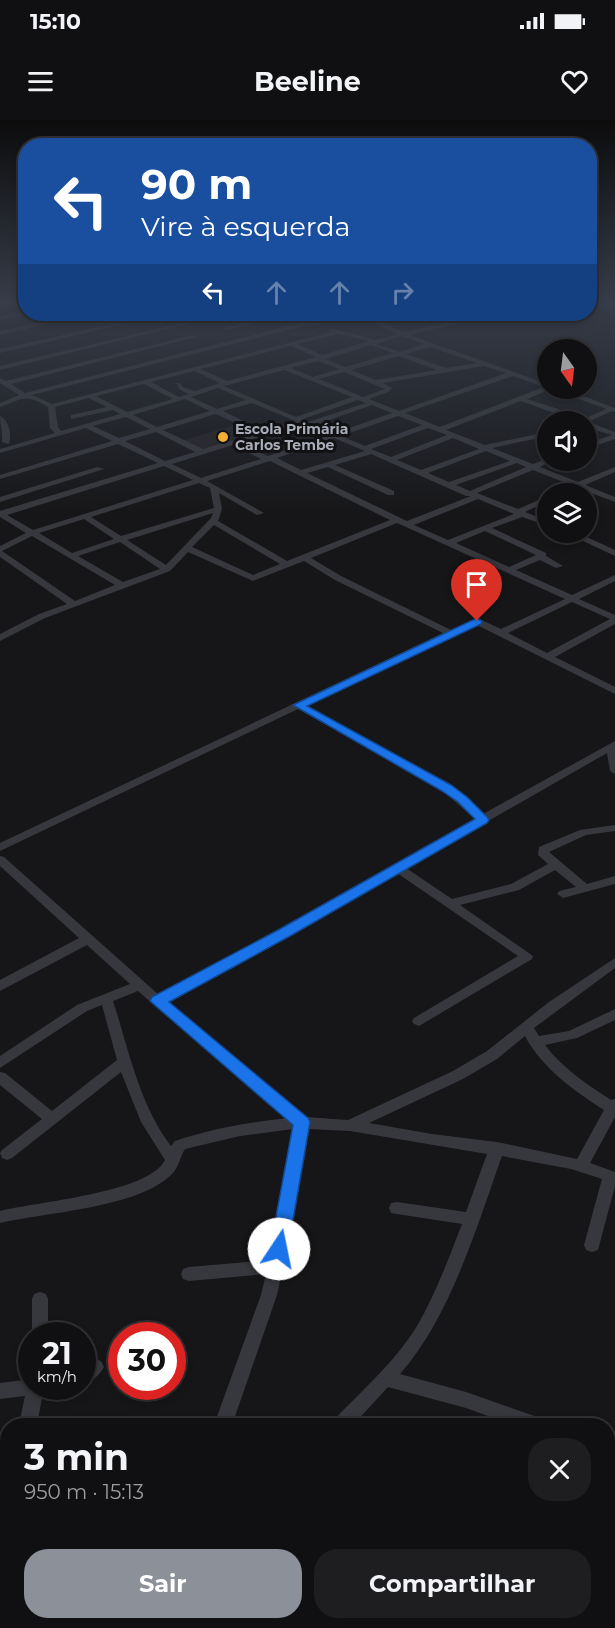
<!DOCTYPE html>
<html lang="pt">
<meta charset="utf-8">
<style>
:root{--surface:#101012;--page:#1e1e20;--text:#f1f3f6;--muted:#9c9d9f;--line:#303032;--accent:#8c9099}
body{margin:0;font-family:Montserrat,sans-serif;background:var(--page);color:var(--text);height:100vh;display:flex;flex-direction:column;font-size:22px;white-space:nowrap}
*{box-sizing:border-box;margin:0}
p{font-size:20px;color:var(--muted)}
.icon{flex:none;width:33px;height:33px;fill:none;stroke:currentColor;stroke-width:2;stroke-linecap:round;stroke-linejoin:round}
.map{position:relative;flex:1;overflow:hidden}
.details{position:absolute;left:0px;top:1298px;width:615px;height:212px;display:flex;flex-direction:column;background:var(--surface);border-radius:24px 24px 0 0;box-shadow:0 3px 9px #0003,0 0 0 2px var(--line)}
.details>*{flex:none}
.hud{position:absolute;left:18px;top:18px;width:579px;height:183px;border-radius:24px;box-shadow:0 3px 9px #0003,0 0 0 2px var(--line);background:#1a4fa0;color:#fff;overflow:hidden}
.needle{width:39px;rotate:166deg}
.controls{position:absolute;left:537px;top:219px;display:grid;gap:12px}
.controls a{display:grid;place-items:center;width:60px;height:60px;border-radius:50%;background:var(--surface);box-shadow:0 3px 9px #0003,0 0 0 2px var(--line);font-size:30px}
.speed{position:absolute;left:18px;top:1202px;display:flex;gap:12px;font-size:30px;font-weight:700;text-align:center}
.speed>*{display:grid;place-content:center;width:78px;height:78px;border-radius:50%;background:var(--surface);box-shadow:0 3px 9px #0003,0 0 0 2px var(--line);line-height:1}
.speed small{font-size:15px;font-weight:400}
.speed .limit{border:9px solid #d22;background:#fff;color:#111}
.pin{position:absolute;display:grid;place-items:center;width:51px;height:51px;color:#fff;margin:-62px -26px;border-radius:50% 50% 50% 0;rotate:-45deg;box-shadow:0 0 6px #0007}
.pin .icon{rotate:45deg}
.me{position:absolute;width:66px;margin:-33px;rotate:11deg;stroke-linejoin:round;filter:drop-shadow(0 0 4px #0008)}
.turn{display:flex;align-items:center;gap:21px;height:126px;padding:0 24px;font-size:27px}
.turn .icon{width:78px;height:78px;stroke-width:2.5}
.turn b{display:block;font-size:42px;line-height:51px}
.lanes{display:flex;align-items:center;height:57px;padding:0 24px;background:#0003;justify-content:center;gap:30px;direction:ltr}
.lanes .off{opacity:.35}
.round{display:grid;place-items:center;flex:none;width:63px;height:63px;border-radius:24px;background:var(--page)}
.headline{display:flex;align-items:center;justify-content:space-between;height:102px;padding:0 24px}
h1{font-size:36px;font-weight:700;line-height:45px}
.primary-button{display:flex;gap:12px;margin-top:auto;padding:12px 24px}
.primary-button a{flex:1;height:69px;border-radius:24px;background:var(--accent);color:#fff;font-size:24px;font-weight:700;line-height:69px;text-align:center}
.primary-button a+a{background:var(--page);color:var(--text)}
.status{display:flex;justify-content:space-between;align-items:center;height:42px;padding:0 30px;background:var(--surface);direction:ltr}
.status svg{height:16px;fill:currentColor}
header{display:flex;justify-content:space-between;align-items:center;height:78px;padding:0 24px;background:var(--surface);font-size:27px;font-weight:700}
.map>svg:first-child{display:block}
</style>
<div class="status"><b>15:10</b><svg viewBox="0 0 49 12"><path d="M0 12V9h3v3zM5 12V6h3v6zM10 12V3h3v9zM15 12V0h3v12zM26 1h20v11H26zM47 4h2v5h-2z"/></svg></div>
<header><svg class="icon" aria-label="menu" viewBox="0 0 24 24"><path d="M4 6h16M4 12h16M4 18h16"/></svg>Beeline<svg class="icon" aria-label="heart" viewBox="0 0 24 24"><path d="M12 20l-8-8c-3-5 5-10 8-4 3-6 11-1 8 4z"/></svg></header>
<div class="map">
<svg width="615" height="1508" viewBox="0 0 615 1508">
<rect width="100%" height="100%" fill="#161618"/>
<path fill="#222225" d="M241,303L264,313L202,332L181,321Z"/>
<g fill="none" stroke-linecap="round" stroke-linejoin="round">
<path fill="#37383d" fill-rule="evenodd" d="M0,182H11L0,186Z
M26,191L28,194L0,200V196Z
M82,194H91L0,215V211Z
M157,194H166L0,233V229Z
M221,194H229L0,250V246Z
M352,194H359L405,212L448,202L430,194H437L455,200L494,194L493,195L409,215L548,264V268H562L615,288V292L612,291L588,302L615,312V319L586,329V324L612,315L586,307V302H579L521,281L446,310L485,325L548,312V316L492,328L533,344L548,338V340H553L540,347L578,362L615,347V352L585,365L615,377V382L578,368L566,374H554L571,365L533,350L477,373L518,389L548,376V381L525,392L548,401V406L522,397L492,408L546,433V436L563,446L556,448L540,440L516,450L572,475L615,455V461L579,479L615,495V504L555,537L615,567V574L477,505L307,586L450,666L483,694L615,621V654L610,651L607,633L406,748L452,779L511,764L548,744L538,735L539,727L580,710L615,705V711L586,715L549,732L587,764L615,756V764L563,778L557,774L559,771L576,767L555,750L519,770L460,785L533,836L532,839L419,906L414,904L412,901L414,898L518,836L397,753L168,882L306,997L348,1000L453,951L487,931L549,882L615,838V848L534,908L539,916L569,911L615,889V900L577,918L545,925C562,948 587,964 611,980L615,979V997L590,1043L615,1052V1066L598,1130L592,1132L586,1130L584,1125L602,1059L571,1049L502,1036C477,1106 450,1198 400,1254L466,1272L543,1299L546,1305H513L466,1288L388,1267L353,1305H332L335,1299C362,1270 396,1241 417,1206C435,1175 449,1138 462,1104L397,1094L391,1093L389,1088L391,1083L397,1082L466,1092L487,1034L350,1011L308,1009L291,1112L277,1175L232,1305H214L261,1175L266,1154L189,1161L183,1159L181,1154L183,1149L189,1147L269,1140L293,1009L240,1016L185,1029C180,1037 179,1047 172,1054C138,1088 47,1092 0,1103V1091C35,1082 149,1073 165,1040L141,1002L121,952L12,1038L7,1040L2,1038L0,1033L2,1030L42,999L0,965V952L5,953L52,991L117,940L102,885L87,891L0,948V936L77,885L130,864L87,825L0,871V860L79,818L0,746V736L4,737L159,875L281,809L475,699L442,670L298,589L0,731V723L443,513L335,460L304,441L253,461L188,432L170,451L45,498L0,521V514L39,494L67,484L0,437V426L26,413L0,397V391L158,343L118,324L0,359V355L112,321L86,308L0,333V329L55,313L50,308L48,287C24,273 24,279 0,287V283L19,275L0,263V258L6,261L193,215L196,217L11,264L25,273L300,203L322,201L325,203L300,207L32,275L52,284L331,212L328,210L331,208L375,220L398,214ZM338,214L369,221L322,235L298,224ZM402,216L424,224L400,232L377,224ZM371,225L393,233L345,247L326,239ZM291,226L316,237L227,261L201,249ZM430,227L477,243L446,248L406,234ZM399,236L437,250L376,260L351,250ZM318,241L339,249L313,257L291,248ZM484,246L506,253L399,291L369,279L388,272L392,268L383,263ZM284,250L352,277L296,297L224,266ZM194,251L220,263L195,271L183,267L180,263H176L179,269L188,274L179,277L151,262ZM344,252L385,269L363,277L319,259ZM513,256L544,267L440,307L405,293ZM144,264L173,279L127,292L96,276ZM218,268L246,280L217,289L191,277ZM551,269H552L606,289L586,298L527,279ZM89,278L107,287L71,295V299L113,290L120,294L61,311L58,307L55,287ZM185,279L210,291L157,307L133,295ZM358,280L366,283L308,302L303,299ZM252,283L295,301L264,311L223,291ZM372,285L392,293L335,313L315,305ZM216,294L257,313L203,329L163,310ZM398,296L422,305L365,326L341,316ZM126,297L150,309L119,318L93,306ZM301,304L328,316L268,336L240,323ZM428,308L447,315L391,337L371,329ZM156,312L195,332L165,341L125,321ZM334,318L365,331L301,350L277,338ZM453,318L479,329L421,350L397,340ZM233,325L261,339L201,358L172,344ZM486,331L510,341L449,362L428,353ZM371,334L466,376H471L407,401L307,353L328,347L388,375H394V371L335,345ZM270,341L390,400L287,441L218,401L222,389L219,373L257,395L264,393L207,361ZM517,343L526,347L470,371L456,365ZM164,346L193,360L33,410L7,395ZM199,363L210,368L214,388L121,416L91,397ZM478,379L514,394L448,420L414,405ZM213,393L211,398L166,445L127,420ZM84,399L114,419L72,433L39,413ZM397,403L565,479L501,509L477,498L451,510L341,456L311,438ZM214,405L280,444L253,455L192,427ZM485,411L536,435L509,447L456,423ZM32,416L115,465L75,481L2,431ZM120,422L160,449L123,462L78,436ZM572,482L610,499L547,533L508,513ZM138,871L153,884L288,998C250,1002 211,1009 175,1021L171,1026C139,984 129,930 113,881ZM525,916C542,948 573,970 604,990L577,1039L497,1022L432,1014L369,1003L463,959L497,939Z
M273,196L275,199L226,210L223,208Z
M0,296C9,301 12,314 9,324L2,322C3,312 0,305 0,296Z
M97,347L104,349L0,382V377Z
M564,412H576L615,430V436Z
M40,1172L46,1174L48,1179V1215H32V1179L34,1174Z
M95,1239L101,1241L104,1247C100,1255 91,1262 82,1266V1247Z
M32,1259V1266H46L43,1272L37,1305H19L25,1276L0,1279V1263Z
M608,1446H615V1466H608Z
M8,1456V1476L0,1478V1458Z
M10,1502H30V1508H10Z
M194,1502H214L216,1508H196Z
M524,1502H544L546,1508H526Z"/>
</g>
<linearGradient id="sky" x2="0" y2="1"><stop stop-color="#0c0c0d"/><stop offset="0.46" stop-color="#363c48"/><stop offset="1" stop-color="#363c48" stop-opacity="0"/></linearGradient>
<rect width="615" height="394" fill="url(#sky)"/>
<path fill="#1a73e8" stroke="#114b97" stroke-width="1.5" d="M477,498L482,501L481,504L307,586L451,665L467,677L487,697L489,700L487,703L290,816L169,882L308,998L310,1002L288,1129L286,1134L279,1137L273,1134L270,1129L293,1005L150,881L152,877L280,809L475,699L458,682L442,671L293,585Z"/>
<circle fill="#f2b134" stroke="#111113" stroke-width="2" cx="223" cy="317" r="6"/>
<g text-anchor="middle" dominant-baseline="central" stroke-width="6" stroke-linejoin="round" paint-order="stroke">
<g font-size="14" font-weight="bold" fill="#a8adb8" stroke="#111113" text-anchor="start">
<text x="235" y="309">Escola Primária<tspan x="235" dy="16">Carlos Tembe</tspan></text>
</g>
</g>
</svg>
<div class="controls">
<a><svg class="needle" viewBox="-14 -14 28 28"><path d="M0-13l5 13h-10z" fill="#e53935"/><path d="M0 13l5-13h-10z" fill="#9c9d9f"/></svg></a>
<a><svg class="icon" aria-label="sound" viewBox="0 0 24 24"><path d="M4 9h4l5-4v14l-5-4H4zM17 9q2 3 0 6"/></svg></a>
<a><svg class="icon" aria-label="layers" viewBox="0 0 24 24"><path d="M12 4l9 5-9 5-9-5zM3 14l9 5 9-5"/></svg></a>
</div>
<div class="speed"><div>21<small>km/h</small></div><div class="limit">30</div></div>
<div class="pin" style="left:477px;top:501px;background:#d93025"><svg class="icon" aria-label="arrive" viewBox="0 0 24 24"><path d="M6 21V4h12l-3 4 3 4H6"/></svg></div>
<svg class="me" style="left:279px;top:1129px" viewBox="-20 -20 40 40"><circle r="19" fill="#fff"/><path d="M0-13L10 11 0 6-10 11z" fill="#1a73e8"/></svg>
<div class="hud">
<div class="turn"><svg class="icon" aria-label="left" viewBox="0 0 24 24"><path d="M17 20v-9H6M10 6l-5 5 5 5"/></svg><div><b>90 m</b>Vire à esquerda</div></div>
<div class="lanes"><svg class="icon" aria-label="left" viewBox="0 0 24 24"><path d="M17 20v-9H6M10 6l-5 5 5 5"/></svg><svg class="icon off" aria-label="ahead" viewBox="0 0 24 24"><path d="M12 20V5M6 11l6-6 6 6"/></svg><svg class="icon off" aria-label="ahead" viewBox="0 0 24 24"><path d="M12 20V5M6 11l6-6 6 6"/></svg><svg class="icon off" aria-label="right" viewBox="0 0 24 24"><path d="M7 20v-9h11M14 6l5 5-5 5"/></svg></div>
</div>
<section class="details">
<div class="headline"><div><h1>3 min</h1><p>950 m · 15:13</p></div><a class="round"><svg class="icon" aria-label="close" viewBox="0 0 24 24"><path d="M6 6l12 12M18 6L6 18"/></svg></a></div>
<div class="primary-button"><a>Sair</a><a>Compartilhar</a></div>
</section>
</div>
